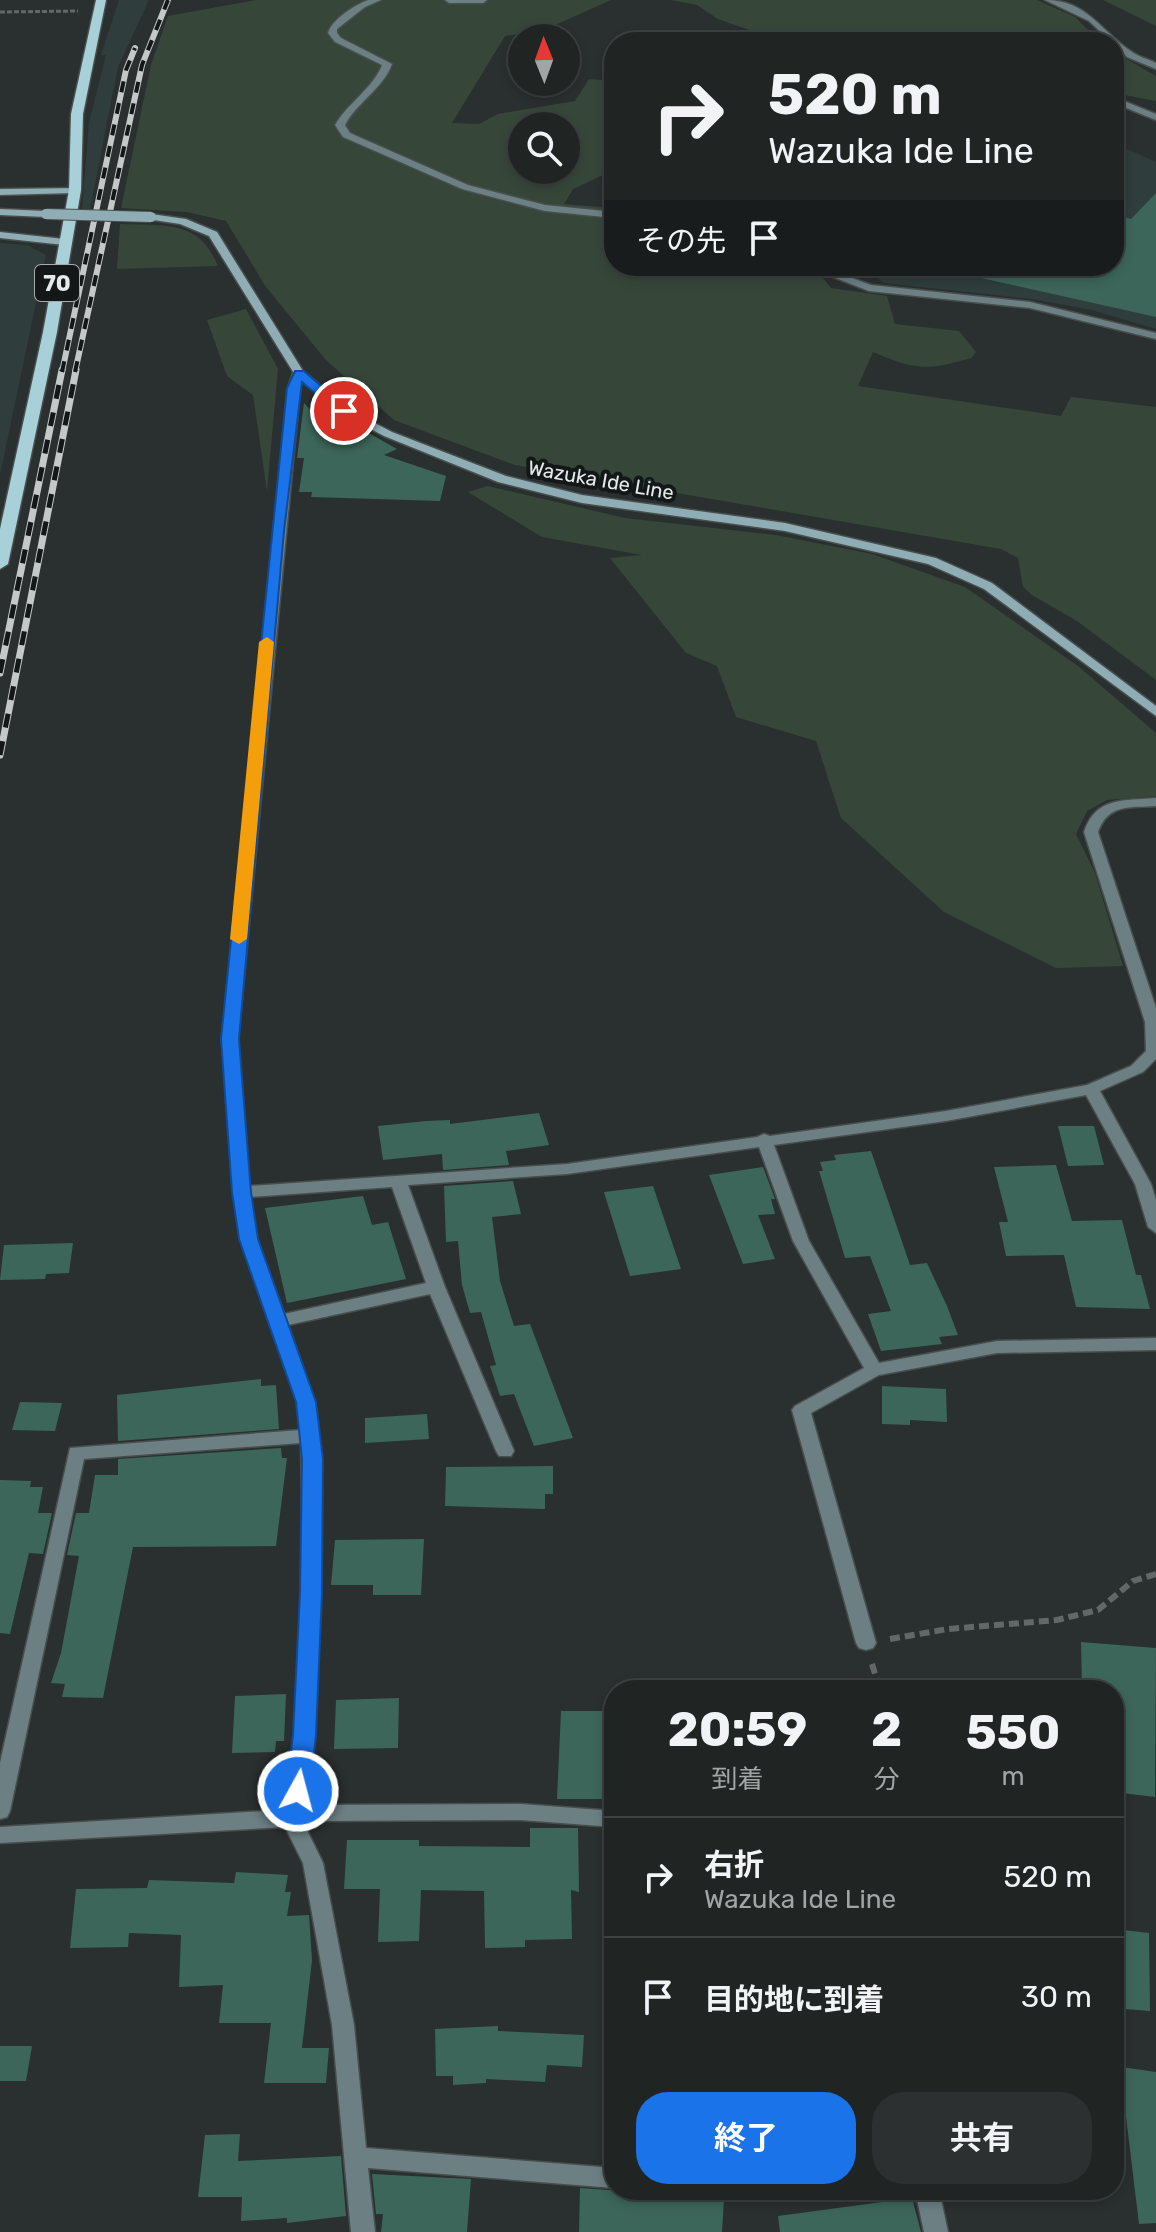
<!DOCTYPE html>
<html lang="ja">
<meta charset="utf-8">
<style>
:root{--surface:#202423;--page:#2d3030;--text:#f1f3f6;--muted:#a2a4a6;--line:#3d4141;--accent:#1a73e8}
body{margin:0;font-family:Rubik,"Noto Sans JP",sans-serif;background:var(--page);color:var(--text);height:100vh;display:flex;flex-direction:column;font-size:30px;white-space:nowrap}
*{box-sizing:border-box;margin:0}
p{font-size:26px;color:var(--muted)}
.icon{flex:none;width:44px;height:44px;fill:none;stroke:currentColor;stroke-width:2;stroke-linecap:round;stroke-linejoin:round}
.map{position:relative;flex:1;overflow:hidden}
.panel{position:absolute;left:604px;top:1680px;width:520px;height:520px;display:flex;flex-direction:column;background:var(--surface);border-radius:32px;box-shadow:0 4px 12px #0003,0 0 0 2px var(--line)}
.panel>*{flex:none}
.top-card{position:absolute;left:604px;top:32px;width:520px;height:244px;border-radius:32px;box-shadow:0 4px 12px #0003,0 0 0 2px var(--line);background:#202423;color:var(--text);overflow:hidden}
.needle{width:52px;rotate:359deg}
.fabs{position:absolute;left:508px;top:24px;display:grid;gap:16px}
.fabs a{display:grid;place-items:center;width:72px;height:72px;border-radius:50%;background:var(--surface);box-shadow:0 4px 12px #0003,0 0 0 2px var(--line);font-size:40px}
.pin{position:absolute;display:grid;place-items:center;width:68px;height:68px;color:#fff;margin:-34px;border:4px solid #fff;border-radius:50%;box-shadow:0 2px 8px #0007}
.me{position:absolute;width:88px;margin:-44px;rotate:7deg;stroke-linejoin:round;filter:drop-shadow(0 0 6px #0008)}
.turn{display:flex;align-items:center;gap:28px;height:168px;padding:0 32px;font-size:36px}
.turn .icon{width:104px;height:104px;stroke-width:2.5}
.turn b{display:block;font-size:56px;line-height:68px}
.then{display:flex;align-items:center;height:76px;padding:0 32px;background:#0003;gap:16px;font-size:30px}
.eta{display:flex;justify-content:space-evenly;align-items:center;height:136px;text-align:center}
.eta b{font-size:48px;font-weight:700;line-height:56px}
.primary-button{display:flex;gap:16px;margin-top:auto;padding:16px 32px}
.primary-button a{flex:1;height:92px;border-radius:32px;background:var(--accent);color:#fff;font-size:32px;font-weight:700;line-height:92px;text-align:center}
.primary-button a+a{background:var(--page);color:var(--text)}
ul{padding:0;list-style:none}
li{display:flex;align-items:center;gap:24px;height:120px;padding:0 32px;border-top:2px solid var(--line)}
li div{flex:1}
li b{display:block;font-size:30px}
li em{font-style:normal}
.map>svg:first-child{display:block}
</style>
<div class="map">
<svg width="1156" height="2232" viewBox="0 0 1156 2232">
<rect width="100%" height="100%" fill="#2a302f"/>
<path fill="#2f3d3c" d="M119,0H149L118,67L90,210H82L89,122L106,55H101Z
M1114,143L1156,162V329L1092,310L1032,299L884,283L876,277L880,266H1114Z
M0,243L27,245L46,255L0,475Z"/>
<path fill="#36473a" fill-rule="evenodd" d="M256,0H611L544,30L505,36L452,123L479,124L498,114L575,101L589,79L614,81V141H610L603,175L573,189L564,204L614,208V266H826L822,277L831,288L887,296L895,324L959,331L976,352L971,358C927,371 915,370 873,352L858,386L1061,416L1071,397L1156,407V680L1077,621L1032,595L1023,587L1018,558L1001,549L515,465L394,420L326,360L266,287L226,221L187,212L121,208L151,65L168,16ZM522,126H566V170H522Z
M671,0H1037L1075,17L1100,42H783L718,19L697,5Z
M1103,0H1156V26Z
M1114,52L1156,76V101L1114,93Z
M120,224C165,226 199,219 218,266L117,269Z
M246,309L278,369L267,491L253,395L227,376L207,320Z
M488,486L625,518L776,535L872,554L965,587L1078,666L1156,733V796L1107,800L1087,811L1076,834L1095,873L1123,966L1056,968L944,912L841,818L816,741L736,717L717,666L686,653L610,558L642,555L542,537L468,492Z"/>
<path fill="#3c6659" d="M1156,193V317L977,277L978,266H1114V225L1123,217L1131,219Z
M304,403L339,440L365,431L397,449L384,455L446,476L440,501L311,497L312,492H299L304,458H297Z
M539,1113L549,1145L506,1151L509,1165L443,1170L442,1154L383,1160L378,1126L426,1121L450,1120V1124Z
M1058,1126H1094L1104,1165L1068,1166Z
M871,1151L910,1265L927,1263L947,1306L958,1335L939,1337L942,1344L881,1351L868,1314L891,1311L870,1256L845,1258L819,1171H823L820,1162L836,1160L834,1155Z
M1056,1165L1072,1221L1122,1220L1136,1275H1141L1150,1309L1076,1307L1064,1255L1006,1256L999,1222H1008L994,1167Z
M763,1167L775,1199H771L775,1214L758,1215L775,1259L743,1264L709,1175Z
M513,1181L521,1214L492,1217L500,1281L514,1326L530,1324L573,1438L534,1446L514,1394L500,1396L490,1366L496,1365L481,1312L470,1313L462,1285L458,1241L446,1242L444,1186Z
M653,1186L681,1269L630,1276L604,1192Z
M363,1196L372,1225L388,1222L406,1279L287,1303L265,1208Z
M73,1243L69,1273L46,1274L45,1279L0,1280L4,1245Z
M261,1379V1386L276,1385L279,1429L118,1441L117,1395Z
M882,1386L946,1389L947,1422L910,1420V1425L882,1424Z
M20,1402L62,1403L55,1431L12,1430Z
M427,1414L429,1439L365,1443V1418Z
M281,1448L282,1458H287L276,1546L133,1547L103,1698L62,1697L65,1684L51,1683L61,1653L79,1556L67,1555L76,1513H89L95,1475H118V1459Z
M553,1466V1494H545V1509L445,1506L446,1467Z
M0,1480L31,1481L30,1487H43L38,1513H52L43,1554L29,1553L10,1634L0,1633Z
M424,1539L421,1595H373V1585H331L335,1540Z
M1081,1642L1156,1648L1155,1797L1114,1792V1690L1082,1689Z
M286,1694L284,1741H276L275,1752L232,1753L235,1696Z
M399,1698L398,1748L334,1749L336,1700Z
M561,1711H614V1799H557Z
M530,1828H578L579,1892L571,1890L572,1939L525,1940V1947L485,1948L484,1891L421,1890L419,1941L378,1942L380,1889H344L347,1840H419V1846L530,1847Z
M236,1872L288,1875L285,1892H291L287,1916L309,1915L312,1960L302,2048H329L326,2083H264L271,2023H219L223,1985L179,1987L181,1935L129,1933L128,1947L70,1948L76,1889L147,1888L149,1880L234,1883Z
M1114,1929L1149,1933L1150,2011L1125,2009V1998L1114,1997Z
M498,2026V2031L584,2035L582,2067L547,2065L545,2082L486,2079V2083L453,2085V2076H436L435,2029Z
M0,2046H32L26,2081H0Z
M1114,2066L1156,2072V2223L1139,2224L1124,2100L1114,2099Z
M240,2134L238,2161L341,2156L346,2216L287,2223V2218L241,2221L242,2197H198L205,2135Z
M372,2174L471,2179L467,2232H381L383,2214H376Z
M580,2188L724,2198L722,2232H579Z
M912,2198L921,2232H780L778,2216Z"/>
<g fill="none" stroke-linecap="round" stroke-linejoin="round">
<defs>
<path id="lane" d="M521,1804L614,1811V1827L521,1820L313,1821L291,1826L284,1824L281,1818L284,1812L313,1805Z
M915,2190H939L948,2232H924Z"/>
<path id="street" d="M368,0H381L365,7L337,29V33L341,38L392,64C383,89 357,102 345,125L350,133L468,185L545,205L614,212V218L545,211L462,189L343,137L335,125C348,103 373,88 382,65L335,42L328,33C332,19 355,5 368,0Z
M445,0H487L483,3H449Z
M1045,0C1088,0 1101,32 1132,52C1139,57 1148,59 1156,63V69L1127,57L1089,21Z
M1114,97L1156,114V120L1114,103Z
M805,266H820L871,285L1030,302L1156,333V339L1030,308L869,291Z
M299,370L305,373L300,388L238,1039L249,1186L567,1164L757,1137L764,1134L770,1136L946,1111L1087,1085L1131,1066L1146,1051L1145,1022L1084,832C1096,796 1124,801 1156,798V806C1131,808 1108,803 1098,832L1156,1008V1059L1143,1072L1100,1091L1151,1184L1156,1200V1233L1148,1227L1135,1184L1086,1095L946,1121L774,1145L809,1241L879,1363L997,1341L1156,1338V1350L997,1353L879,1375L811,1413L876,1643L873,1648L866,1650L859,1648L856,1643L792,1410L795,1406L864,1368L793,1241L759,1147L567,1174L408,1185L445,1287L514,1451L511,1456H499L496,1451L430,1294L288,1325L315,1402L321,1459V1565L315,1735L301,1818L323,1863L354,2025L366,2148L614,2168V2188L368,2168L375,2232H351L332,2025L303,1863L285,1827L0,1843V1827L282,1810L295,1735L303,1565L301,1443L84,1459L10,1811L7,1817L0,1819V1763L70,1448L300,1430L297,1402L241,1239L233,1192L222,1039L288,388L293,373ZM392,1187L426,1283L284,1314L257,1239L250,1197Z"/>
<path id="secondary" d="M79,188L80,190L75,193L0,195V189Z
M0,209L46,211L51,214L46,217L0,215Z
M151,214L186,219L217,232L303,371L348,409L392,432L506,476L582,495L785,523L936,558L992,583L1156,706V716L984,589L928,564L785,531L582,503L498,482L384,436L340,413L295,375L209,236L180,224L147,219L146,217Z
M0,232L64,239L69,242L64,245L0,238Z"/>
<path id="primary" d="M96,0H106L83,114L81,190L57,332L8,564L0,569V529L43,332L69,190L71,114Z"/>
</defs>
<use href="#lane" stroke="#484e4d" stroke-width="3"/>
<use href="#street" stroke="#484e4d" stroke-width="3"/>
<use href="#secondary" stroke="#484e4d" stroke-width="3"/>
<use href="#primary" stroke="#484e4d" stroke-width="3"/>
<path stroke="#636867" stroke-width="3" stroke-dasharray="5 2" stroke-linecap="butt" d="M0,12L78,11"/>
<path stroke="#636867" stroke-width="6" stroke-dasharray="10 5" stroke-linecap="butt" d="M890,1639L948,1629L1057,1620L1098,1610L1133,1581L1156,1574
M872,1664L880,1690"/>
<use href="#lane" fill="#6c7f83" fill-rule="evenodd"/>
<use href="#street" fill="#6c7f83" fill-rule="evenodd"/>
<use href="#secondary" fill="#8eadb4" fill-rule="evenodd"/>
<use href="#primary" fill="#a8d0d9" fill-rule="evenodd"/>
<defs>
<path id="rail-far1" d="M62,372L126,70L135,48
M75,372L142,65L168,0"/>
<path id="rail" d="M0,673L62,370
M0,755L76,370"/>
</defs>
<use href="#rail-far1" stroke="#c4c8c8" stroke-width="6"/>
<use href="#rail" stroke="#c4c8c8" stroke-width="7"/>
<use href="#rail-far1" stroke="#141717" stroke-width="4" stroke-dasharray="11" stroke-linecap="butt"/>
<use href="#rail" stroke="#141717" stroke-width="5" stroke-dasharray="14" stroke-linecap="butt"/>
<defs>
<path id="secondary-bridge" d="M46,214L151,217"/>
</defs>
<use href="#secondary-bridge" stroke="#484e4d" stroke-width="12" stroke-linecap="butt"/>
<use href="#secondary-bridge" stroke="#8eadb4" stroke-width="10"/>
</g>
<path fill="#1a73e8" stroke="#114b97" stroke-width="2" d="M295,371H304L350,411L339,414L302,382L284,531L239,1039L251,1192L258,1239L316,1402L323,1459L322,1593L316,1735L310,1791L306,1798H290L286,1791L293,1735L300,1593L302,1459L296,1402L239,1239L232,1192L221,1039L287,388Z"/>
<path fill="#f59e0b" d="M267,637L274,642L247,939L239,944L230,939L259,642Z"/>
<g text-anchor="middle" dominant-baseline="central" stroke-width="8" stroke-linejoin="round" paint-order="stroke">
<g font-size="20" fill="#e5e9e9" stroke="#141717">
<text transform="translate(601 480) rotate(10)">Wazuka Ide Line</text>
</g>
<rect fill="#141717" stroke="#a6aaaa" stroke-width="2" x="35" y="265" width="44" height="36" rx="6"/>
<g font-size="22" font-weight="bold" fill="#e5e9e9">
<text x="57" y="283">70</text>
</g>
</g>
</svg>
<div class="fabs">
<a><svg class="needle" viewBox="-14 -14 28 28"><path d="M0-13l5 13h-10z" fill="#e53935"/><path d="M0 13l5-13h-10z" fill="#a2a4a6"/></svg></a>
<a><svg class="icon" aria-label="search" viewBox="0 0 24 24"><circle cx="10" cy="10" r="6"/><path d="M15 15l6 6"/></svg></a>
</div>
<div class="pin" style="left:344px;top:411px;background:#d93025"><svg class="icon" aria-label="arrive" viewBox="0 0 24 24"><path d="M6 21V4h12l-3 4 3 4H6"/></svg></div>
<svg class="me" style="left:298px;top:1791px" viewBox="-20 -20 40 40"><circle r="17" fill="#1a73e8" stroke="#fff" stroke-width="3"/><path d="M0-11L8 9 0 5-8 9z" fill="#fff"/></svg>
<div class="top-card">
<div class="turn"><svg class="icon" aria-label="right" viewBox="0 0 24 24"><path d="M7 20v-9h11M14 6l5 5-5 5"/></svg><div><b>520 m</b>Wazuka Ide Line</div></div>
<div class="then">その先<svg class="icon" aria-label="arrive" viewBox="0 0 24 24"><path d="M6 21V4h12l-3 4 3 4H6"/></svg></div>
</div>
<section class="panel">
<div class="eta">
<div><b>20:59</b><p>到着</p></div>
<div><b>2</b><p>分</p></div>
<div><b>550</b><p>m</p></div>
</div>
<ul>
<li><svg class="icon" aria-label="right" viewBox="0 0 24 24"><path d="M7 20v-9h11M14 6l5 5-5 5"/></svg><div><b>右折</b><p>Wazuka Ide Line</p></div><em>520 m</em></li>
<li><svg class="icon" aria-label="arrive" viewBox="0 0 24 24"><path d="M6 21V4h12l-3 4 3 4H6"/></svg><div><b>目的地に到着</b></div><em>30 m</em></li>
</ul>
<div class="primary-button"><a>終了</a><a>共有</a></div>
</section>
</div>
